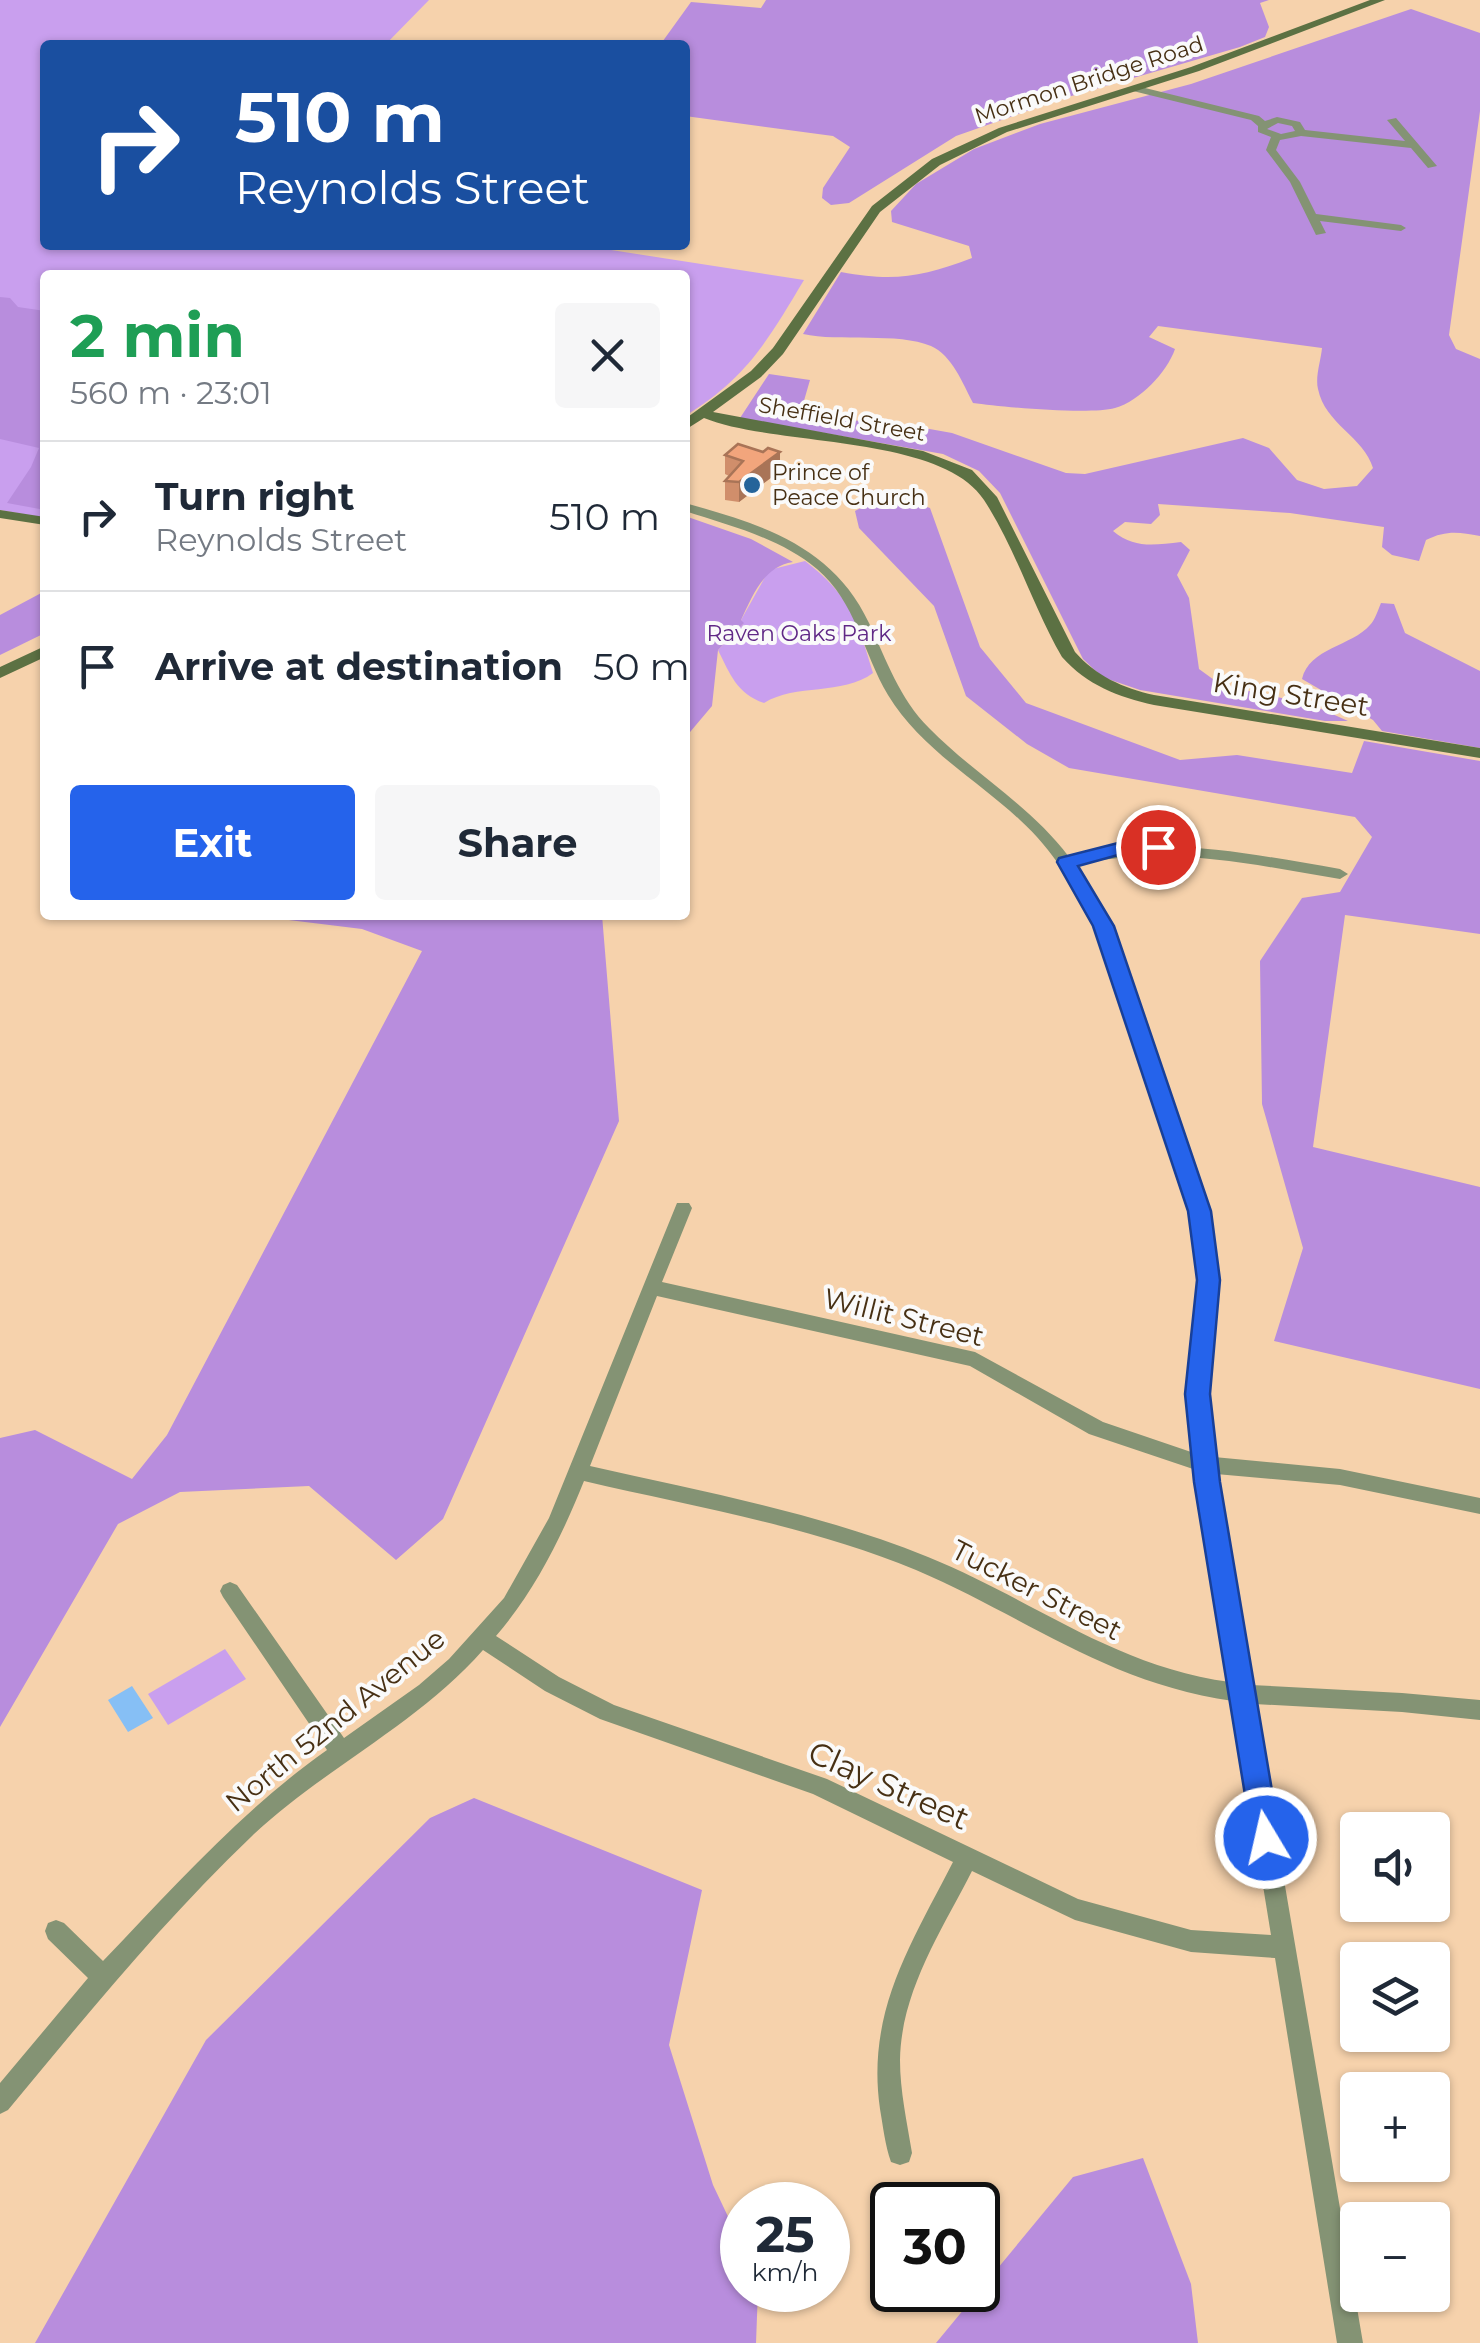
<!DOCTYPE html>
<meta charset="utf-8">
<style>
:root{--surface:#fff;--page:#f6f6f7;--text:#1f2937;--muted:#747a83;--line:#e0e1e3;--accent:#2563eb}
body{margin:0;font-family:Montserrat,sans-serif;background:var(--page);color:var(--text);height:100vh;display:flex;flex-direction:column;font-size:38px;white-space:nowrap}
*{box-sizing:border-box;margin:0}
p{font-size:32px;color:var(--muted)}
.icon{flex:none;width:55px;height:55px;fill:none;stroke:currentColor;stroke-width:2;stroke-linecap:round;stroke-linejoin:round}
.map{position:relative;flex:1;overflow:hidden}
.sheet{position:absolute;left:40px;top:270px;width:650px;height:650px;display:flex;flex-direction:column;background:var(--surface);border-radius:10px;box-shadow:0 2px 8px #0004}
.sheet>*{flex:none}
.banner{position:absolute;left:40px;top:40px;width:650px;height:210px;border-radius:10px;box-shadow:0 2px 8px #0004;background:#1a4fa0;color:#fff;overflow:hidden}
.fabs{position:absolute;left:1340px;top:1812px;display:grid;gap:20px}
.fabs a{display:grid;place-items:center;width:110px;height:110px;border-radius:10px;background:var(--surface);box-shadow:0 2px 8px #0004;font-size:50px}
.speed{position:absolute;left:720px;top:2182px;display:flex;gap:20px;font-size:50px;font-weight:700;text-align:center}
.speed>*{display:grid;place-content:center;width:130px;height:130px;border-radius:50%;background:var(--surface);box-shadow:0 2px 8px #0004;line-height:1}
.speed small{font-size:25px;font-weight:400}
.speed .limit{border:5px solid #111;border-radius:15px;background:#fff;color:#111}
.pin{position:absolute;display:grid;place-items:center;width:85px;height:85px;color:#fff;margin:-42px;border:5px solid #fff;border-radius:50%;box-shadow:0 2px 10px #0007}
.me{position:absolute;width:110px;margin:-55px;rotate:351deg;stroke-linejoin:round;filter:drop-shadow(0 0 8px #0008)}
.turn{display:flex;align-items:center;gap:35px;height:210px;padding:0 30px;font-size:45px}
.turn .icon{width:130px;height:130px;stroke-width:2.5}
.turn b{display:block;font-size:70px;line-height:85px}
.round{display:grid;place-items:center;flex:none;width:105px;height:105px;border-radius:10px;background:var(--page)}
.overview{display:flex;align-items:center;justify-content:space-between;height:170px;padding:0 30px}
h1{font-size:60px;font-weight:700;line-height:75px;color:#1e9e55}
.cta{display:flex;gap:20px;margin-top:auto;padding:20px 30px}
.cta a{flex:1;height:115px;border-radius:10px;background:var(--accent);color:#fff;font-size:40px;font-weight:700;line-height:115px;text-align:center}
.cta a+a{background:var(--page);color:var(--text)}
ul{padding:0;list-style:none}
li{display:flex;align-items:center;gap:30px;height:150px;padding:0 30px;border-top:2px solid var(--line)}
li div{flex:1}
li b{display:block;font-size:38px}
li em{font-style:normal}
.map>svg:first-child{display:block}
</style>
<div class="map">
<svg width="1480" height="2343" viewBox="0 0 1480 2343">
<rect width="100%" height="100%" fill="#f6d2ac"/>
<path fill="#c99fee" d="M0,0H429L385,45H45V245H579L804,280C768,340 747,378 685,416V275H45V518L0,510Z
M805,561C849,594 858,622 873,673C842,696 796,683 764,703C737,694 730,674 718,650L743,624L741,620L769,570Z
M225,1649L246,1679L168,1725L148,1694Z"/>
<path fill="#b88ddd" d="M766,0H1269L1260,3L1269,27L1265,37L1240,47L1061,99L956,136L849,203L831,205L822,198L823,188L850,147L833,136L685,116V45H660L691,2L761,8Z
M1411,9L1480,33V111L1449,335L1456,349L1480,359V536C1459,532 1446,530 1426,540L1419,561L1392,555L1382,547L1384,527L1290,513L1158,504L1160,515L1151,524L1125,522L1113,531C1135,549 1154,545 1181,542L1190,550L1177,575L1189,598L1199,669L1221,685L1310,704L1348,721H1325L1140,690L1102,677L1083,659L1000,493L979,471L943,454L740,418L769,374L810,380L801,411L844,421L879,420L952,433L1066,473L1085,474L1243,438L1269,448L1297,480L1324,489L1357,486L1373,468C1364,437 1325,424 1318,389C1315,377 1321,360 1322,348L1158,326L1149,337L1175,349C1167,372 1140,401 1115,408C1089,415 1002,407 973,403C963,384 952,355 931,346C898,332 839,342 803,334L841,272C894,282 922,277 972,258L969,246L892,222L891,211L916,184L974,149L1040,124L1191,84Z
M0,297L10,298L18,307L45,311V510L7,503L31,467L39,448L0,439Z
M887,494L930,508L980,647L1026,703L1180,760L1237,755L1352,773L1364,741L1480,761V934L1345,915L1313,1147L1480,1187V1389L1274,1341L1303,1248L1262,1104L1260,961L1302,898L1340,892L1372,837L1355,817L1069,768L1027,744L966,696L934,606L859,528L855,511Z
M685,516L751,539L793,562C763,567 753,595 741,620L744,623L718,650L712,706L685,738Z
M45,591V633L0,655V615Z
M1381,603L1394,604L1405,633L1480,671V748L1382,731L1373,720L1302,679C1309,648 1352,646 1370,625C1375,620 1378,610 1381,603Z
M247,915H602L619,1121L443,1519L396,1560L309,1486L180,1492L118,1524L0,1727V1438L35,1430L132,1479L167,1435L422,951L362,929Z
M474,1798L702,1890L669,2045L713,2185L742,2246V2290H758L756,2343H35L206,2040L430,1818Z
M1143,2158L1191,2284L1198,2343H936L1073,2177Z"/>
<path fill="#86bff5" d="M132,1686L153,1718L128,1732L108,1700Z"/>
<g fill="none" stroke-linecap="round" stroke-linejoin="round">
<path fill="#849374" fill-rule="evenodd" d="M1137,86L1259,116L1265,121L1277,117L1300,122L1305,130L1405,141L1387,120L1396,118L1437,166L1428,168L1411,148L1301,136L1280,140L1276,150L1300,182L1316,214L1401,225L1406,228L1401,231L1320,221L1326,233L1316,235L1290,182L1266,150L1271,137L1258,132V126L1251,120L1133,91V87ZM1278,123L1292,126L1295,131L1281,134L1267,129Z
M685,503C761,524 833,546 869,623C887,661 899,698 929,728C974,774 1030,805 1069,857C1164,835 1246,853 1340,869L1348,874L1340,879C1251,864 1165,845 1075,865L1111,926L1208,1211L1217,1281L1208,1394L1214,1457L1340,1469L1480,1498V1514L1340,1485L1216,1474L1251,1685L1402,1693L1480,1700V1720L1402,1712L1254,1704L1363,2343H1337L1275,1958L1191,1952L1075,1920L972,1871C942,1930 901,1991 900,2060C900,2091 907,2122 912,2153L909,2162L900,2165L891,2162C885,2145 883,2126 880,2109C866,2012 911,1944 953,1862L813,1794L600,1719L545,1691L483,1650C417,1725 324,1768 252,1836C163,1921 86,2016 8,2110L0,2114V2083L88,1978L48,1939L45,1931L48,1923L56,1920L64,1923L103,1961C175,1886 242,1810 327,1750L223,1597L220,1591L223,1585L230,1582L237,1585L344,1738L419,1685L449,1659L504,1598L549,1518L677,1203H689L692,1208L662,1282L975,1352L1103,1422L1194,1453L1188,1394L1199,1281L1190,1211L1095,926C1075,887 1053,850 1020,820C976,779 920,748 888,695C863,653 856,602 817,569C780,538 731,526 685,511ZM657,1296L970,1366L1089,1434L1196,1470L1230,1682C1113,1666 1034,1600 928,1557C820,1513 704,1492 590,1466ZM584,1481C695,1507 810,1526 916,1570C1028,1618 1107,1683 1233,1701L1271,1935L1191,1930L1078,1899L827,1779L614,1705L559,1677L496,1636C535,1591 562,1536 584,1481Z"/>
<path fill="#5c7143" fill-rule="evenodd" d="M1370,0H1385L1199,71L1007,132L940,165L880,212L783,354L761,377L713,412L923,451L972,470L997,497L1075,652C1096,676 1123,688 1154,695L1480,748V758L1154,705C1118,697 1087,685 1062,657C1033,607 1016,549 984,500C941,434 775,447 704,418L685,430V419L751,371L773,348L872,206L932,159L999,128L1191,67Z
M0,510L45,517V525L0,518Z
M45,646V657L0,678V667Z"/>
</g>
<path fill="#d08e6b" d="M725,455L780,471L739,502L725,500V481L729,476L725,474Z"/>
<path fill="#a97457" d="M780,452V471L739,502V482Z"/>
<path fill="#f2a57c" stroke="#a97457" stroke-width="2.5" d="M738,444L763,452L768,448L780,452L739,482L725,481L743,461L725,455Z"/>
<path fill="#2563eb" stroke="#184099" stroke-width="2.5" d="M1158,841L1165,843V852L1118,855L1078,866L1114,926L1211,1211L1220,1280L1210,1394L1220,1482L1280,1838L1276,1848L1266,1852L1256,1848L1252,1838L1194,1482L1185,1394L1197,1280L1188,1211L1093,926L1057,862L1059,858L1118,843Z"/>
<circle fill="#25649a" stroke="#fafafa" stroke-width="4" cx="752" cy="485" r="10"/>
<g text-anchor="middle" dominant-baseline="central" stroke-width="8" stroke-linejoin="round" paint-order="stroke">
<g font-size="22" fill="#473014" stroke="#fafafa">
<text transform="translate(1089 80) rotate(-18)">Mormon Bridge Road</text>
<text transform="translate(842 419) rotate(10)">Sheffield Street</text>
</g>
<g font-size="22" fill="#473014" stroke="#fafafa" text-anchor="start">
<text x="772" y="472">Prince of<tspan x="772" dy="25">Peace Church</tspan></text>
</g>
<g font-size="22" fill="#602886" stroke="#fafafa">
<text x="799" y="633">Raven Oaks Park</text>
</g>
<g font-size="28" fill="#473014" stroke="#fafafa">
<text transform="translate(1291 694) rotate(9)">King Street</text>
<text transform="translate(904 1317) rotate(14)">Willit Street</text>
<text transform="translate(1037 1590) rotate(27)">Tucker Street</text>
<text transform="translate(335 1720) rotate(-39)">North 52nd Avenue</text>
</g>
<g font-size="32" fill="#473014" stroke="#fafafa">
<text transform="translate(889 1785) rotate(24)">Clay Street</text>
</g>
</g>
</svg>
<div class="fabs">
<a><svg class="icon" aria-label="sound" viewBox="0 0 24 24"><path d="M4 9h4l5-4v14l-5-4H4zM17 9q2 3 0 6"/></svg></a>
<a><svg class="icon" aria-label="layers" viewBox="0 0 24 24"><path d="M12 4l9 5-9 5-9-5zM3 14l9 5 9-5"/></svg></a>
<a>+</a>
<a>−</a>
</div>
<div class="speed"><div>25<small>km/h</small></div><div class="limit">30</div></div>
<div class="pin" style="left:1158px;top:847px;background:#d93025"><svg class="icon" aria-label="arrive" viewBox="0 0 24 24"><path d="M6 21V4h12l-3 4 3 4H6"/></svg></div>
<svg class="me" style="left:1266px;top:1838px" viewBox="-20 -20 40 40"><circle r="17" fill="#2563eb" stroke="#fff" stroke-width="3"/><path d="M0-11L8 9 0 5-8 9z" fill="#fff"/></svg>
<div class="banner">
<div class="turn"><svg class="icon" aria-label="right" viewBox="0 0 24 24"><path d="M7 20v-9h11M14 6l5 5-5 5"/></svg><div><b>510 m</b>Reynolds Street</div></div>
</div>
<section class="sheet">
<div class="overview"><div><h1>2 min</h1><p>560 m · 23:01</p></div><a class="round"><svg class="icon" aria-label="close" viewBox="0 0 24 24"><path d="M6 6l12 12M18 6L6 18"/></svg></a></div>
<ul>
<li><svg class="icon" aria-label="right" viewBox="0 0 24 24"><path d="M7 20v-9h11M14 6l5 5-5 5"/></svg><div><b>Turn right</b><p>Reynolds Street</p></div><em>510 m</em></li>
<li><svg class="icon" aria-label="arrive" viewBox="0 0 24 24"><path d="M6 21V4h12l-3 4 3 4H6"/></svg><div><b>Arrive at destination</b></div><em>50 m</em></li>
</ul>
<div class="cta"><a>Exit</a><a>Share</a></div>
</section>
</div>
